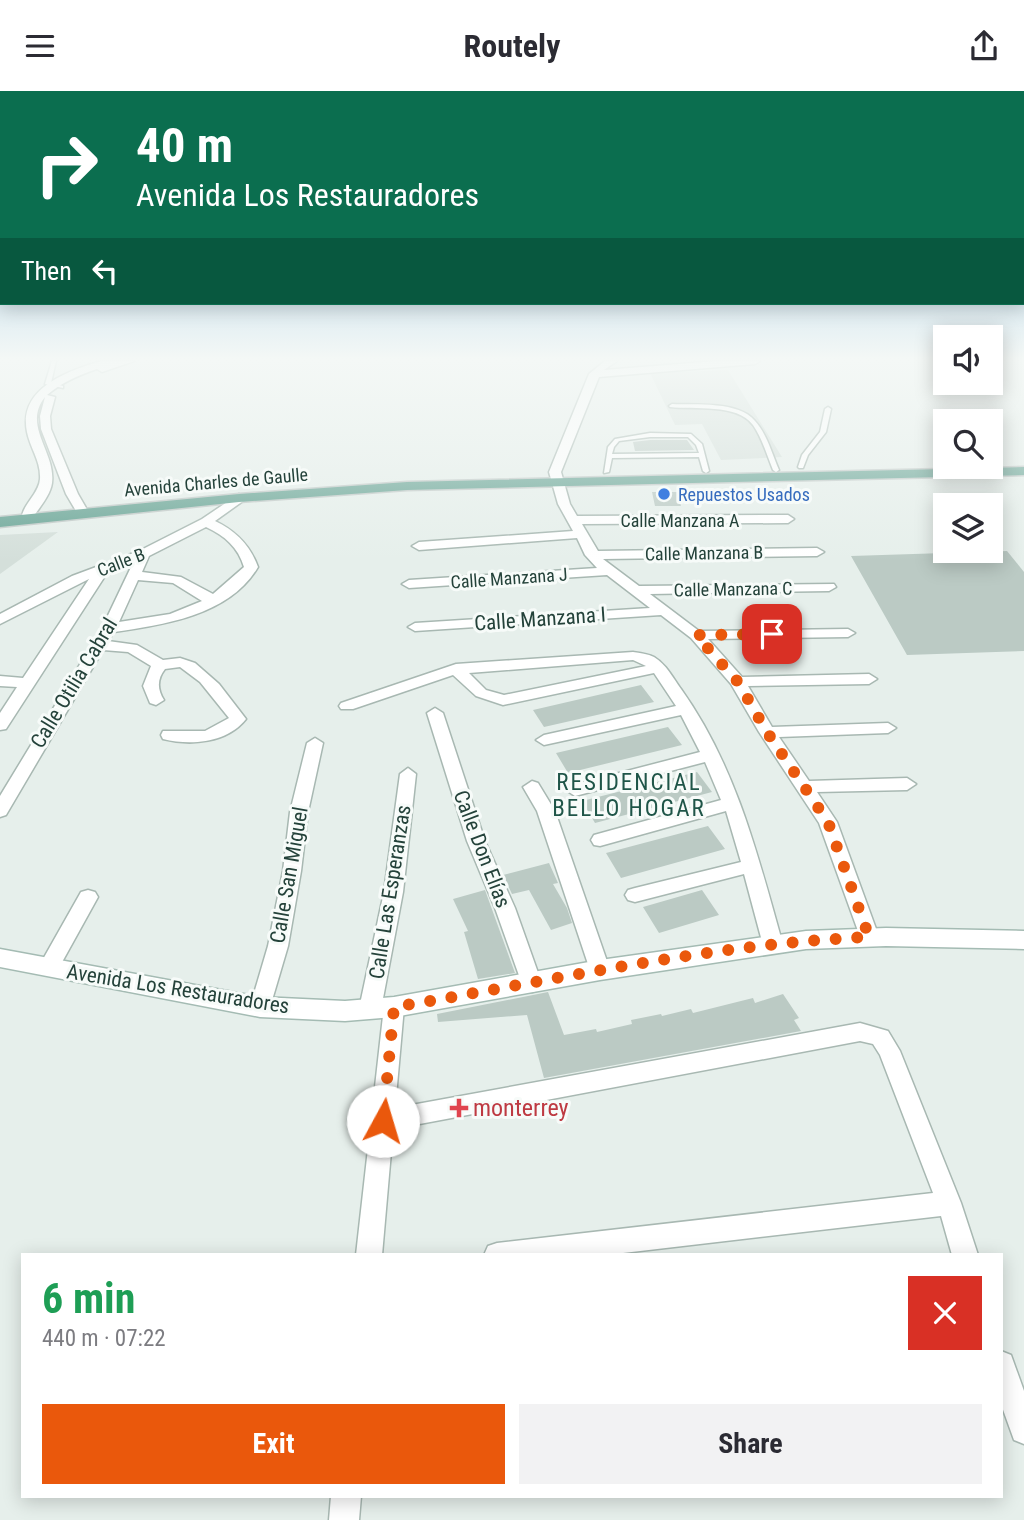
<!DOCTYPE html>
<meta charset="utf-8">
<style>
:root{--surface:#fff;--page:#f2f2f3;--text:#2b2b33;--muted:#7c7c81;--accent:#ea580c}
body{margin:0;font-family:"Roboto Condensed",sans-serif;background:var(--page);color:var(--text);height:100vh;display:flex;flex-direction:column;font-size:26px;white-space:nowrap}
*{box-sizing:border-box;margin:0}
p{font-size:23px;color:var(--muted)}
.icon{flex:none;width:38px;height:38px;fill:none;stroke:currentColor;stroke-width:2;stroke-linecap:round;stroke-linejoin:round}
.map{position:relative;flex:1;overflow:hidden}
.details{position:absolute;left:21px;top:1162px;width:982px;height:245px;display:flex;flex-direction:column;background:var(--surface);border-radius:0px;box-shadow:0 4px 18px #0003}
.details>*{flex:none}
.top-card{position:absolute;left:0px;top:0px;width:1026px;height:214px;box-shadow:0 4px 18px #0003;background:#0b6e4f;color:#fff;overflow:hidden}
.buttons{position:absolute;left:933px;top:234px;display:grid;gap:14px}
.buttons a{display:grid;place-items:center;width:70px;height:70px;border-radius:0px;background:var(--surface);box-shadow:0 4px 18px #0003;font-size:35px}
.pin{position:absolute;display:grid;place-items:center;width:60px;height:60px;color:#fff;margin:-30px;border-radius:14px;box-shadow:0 4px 10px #0006}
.me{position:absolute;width:77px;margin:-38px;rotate:6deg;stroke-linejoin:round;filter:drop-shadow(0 0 5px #0008)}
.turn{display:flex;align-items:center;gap:24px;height:147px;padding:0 21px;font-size:32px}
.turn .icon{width:91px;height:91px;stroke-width:2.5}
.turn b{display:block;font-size:49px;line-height:60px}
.then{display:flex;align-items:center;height:66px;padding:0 21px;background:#0003;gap:14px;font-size:26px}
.round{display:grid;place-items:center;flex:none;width:74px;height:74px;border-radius:0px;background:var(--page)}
.head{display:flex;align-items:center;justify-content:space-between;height:119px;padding:0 21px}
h1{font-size:42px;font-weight:700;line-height:52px;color:#1e9e55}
.primary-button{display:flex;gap:14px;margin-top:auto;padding:14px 21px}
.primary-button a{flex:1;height:80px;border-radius:0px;background:var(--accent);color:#fff;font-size:28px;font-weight:700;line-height:80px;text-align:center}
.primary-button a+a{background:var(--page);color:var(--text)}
header{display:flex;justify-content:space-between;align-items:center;height:91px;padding:0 21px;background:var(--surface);font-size:32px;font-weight:700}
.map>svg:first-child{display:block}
</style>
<header><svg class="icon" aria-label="menu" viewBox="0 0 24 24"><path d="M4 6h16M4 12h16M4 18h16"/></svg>Routely<svg class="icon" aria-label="share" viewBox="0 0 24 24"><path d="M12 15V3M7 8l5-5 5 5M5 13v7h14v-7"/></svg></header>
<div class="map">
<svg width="1024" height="1429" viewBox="0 0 1024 1429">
<rect width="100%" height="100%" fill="#e6efeb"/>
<path fill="#d4dfda" d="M728,279L782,366L721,369L702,333L675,334L650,282Z
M58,441L0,483V444Z"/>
<path fill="#bbcac4" d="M650,349H687L694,359L635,360L633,351Z
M652,401H677L681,415H655Z
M1007,460L1024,481V560L907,564L851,465Z
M641,594L654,611L544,636L533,619Z
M668,636L682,654L568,682L556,662Z
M697,681L712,701L595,732L582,710Z
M708,735L725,758L621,787L606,762Z
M549,772L558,792L553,793L567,817L572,832L551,839L529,799L512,803L503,784Z
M485,799L515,882L478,888L464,841L468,840L453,808Z
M702,799L719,824L659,842L643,816Z
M548,901L564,944L596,938L597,941L632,933L631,929L661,923L662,925L691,918L693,922L753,907L755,912L783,903L799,927L794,929L801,940L544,987L527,924L438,931L437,923Z"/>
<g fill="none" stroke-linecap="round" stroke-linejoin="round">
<defs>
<path id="lane" d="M52,270H56L51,292L63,295V297L45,293Z
M672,313C696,314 739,310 755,330C767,343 772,363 779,379L776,381L773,379C767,364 762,347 753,334C737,312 694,319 670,316L669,315Z
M828,316L831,318L826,341L808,364L803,377H799L798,376L802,364L820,341L825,318Z
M650,342L691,343L702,353L709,380L706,382L703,380L699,366L612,367L609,381L604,382L608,356L615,348ZM650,346H688L696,354L699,362L612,363L614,356L619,350Z"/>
<path id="street" d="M101,270H134L102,281L97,278C79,284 62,291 47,304L55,306L50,325L51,338L78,403L89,422L83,426L79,425L66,403L41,338L40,325L45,306C22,335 56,361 52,392C50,406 37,419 30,431H22C19,416 39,404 40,388C41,370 30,357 27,341C18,297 68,280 101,270Z
M605,270H617L604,279L717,270H760L755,273L599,286L561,381L570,413L577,425L788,424L794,428L788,432L582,433L598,460L817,457L824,461L817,465L603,468L639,495L834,493L836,496L829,500L650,503L699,540L848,538L855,542L848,546L708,548L742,586L869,583L877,588L869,593L748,595L772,636L888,632L896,637L888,642L779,646L809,690L907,687L916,693L907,699L817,701L837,731L879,846L876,851L869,854L862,851L819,732L759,641L731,593L691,547L661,524L415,540L408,536L415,532L650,517L607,484L409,497L402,493L409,489L597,477L585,464L577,447L419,459L412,455L419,451L573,440L558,413L549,381L589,283Z
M239,403L245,407L243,410L215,430C236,440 250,454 258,476C230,524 164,534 114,541L108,550L137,554L163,569L180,567L195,572L219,593L246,628C227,652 191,655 163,648L161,644L163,640H205L229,627L200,591L180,576L165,578C157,588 157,598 164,609L156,614L150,612L143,595L151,575L128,561L103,559L6,724L0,726V705L102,537L133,472L107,482L6,638L0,639V622L17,596L0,595V585L23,587L89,488L0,533V523L72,485L139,460L202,428ZM206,436C225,445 238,456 244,476L213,503L181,486L142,481L149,465ZM138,489L173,492L202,510L170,523L119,531Z
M633,561C640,562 648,563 654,566C666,573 673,587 681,598C736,675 758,765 783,854L780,859L773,862L766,859L763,854L744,783L635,811L628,809L625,804L628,799L635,797L741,771L726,720L600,755L594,754L591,749L594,744L721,709L705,671L575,705L566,699L569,695L700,661L681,624L544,654L536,649L544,644L676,615L654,582L503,614L476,605L453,584L353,618H341L339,615L341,612L456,573ZM633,569L646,575L504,604L486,599L469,582Z
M435,617L443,622L485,750L515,817L542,893L539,899L532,901L525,899L522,893L495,817L467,750L427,622Z
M315,647L323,652L308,721L301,780L288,855L270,916L267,922L260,925L253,922L250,916L268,855L283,780L290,721L307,652Z
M408,677L416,683L403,801L381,918L377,924L370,927L363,924L359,918L384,801L400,683Z
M532,690L538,692L555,720L610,879L607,885L600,887L593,885L590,879L537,720L523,696Z
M88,799L95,801L98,806L56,882L49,884L42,882L39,876L42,870L81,801Z
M394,907L401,910L404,916L395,1017L860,932L888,940L900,960L961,1112L978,1164H952L941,1125L606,1164H484L488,1155L497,1152L933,1102L880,964L873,953L860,950L393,1038L382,1164H356L384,916L387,910Z
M1001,1260L1011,1264L1024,1300V1353L1014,1349L1001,1313Z
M331,1405H361L359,1429H329Z"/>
<path id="secondary" d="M886,837L1024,840V858L886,855L806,858L600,889L394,926L345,930L260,926L0,876V858L260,906L345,910L394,906L600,869L806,840Z"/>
<path id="primary" d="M1024,376V384L407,399L239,411L0,436V426L239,403L407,391Z"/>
</defs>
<use href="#lane" stroke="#a8b8b2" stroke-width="3"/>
<use href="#street" stroke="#a8b8b2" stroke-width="3"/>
<use href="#secondary" stroke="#a4bbb3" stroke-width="3"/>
<use href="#primary" stroke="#c2cac8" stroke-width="3"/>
<use href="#lane" fill="#fff" fill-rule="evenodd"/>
<use href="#street" fill="#fff" fill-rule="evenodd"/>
<use href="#secondary" fill="#fff" fill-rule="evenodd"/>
<use href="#primary" fill="#6aa596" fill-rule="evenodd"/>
</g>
<linearGradient id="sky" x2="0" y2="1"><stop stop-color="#84bce0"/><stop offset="0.57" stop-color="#f4f8f6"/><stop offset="1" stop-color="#f4f8f6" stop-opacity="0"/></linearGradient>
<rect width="1024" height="470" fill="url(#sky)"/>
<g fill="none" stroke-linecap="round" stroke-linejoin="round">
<path stroke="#ea580c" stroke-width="12" stroke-dasharray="0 21.6" d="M383,1030L394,916C552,890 710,853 869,846L828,731L767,641L738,591L696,544L772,543"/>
</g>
<circle fill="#3f7fe0" stroke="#f7fbf9" stroke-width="2.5" cx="664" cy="403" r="7"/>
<path fill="#e0444e" stroke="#f7fbf9" stroke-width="2.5" d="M455.5 1006.5h7v7h7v7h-7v7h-7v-7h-7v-7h7z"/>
<g text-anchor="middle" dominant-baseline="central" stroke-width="6" stroke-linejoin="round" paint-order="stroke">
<g font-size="18" fill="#24423a" stroke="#f7fbf9">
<text transform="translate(216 391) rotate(-5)">Avenida Charles de Gaulle</text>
<text x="680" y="429">Calle Manzana A</text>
<text transform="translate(704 462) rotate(-1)">Calle Manzana B</text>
<text transform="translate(121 471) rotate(-21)">Calle B</text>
<text transform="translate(509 487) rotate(-4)">Calle Manzana J</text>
<text transform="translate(733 498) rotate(-1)">Calle Manzana C</text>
</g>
<g font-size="18" fill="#366cbe" stroke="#f7fbf9" text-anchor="start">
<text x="678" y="403">Repuestos Usados</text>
</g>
<g font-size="21" fill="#24423a" stroke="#f7fbf9">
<text transform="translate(540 528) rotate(-4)">Calle Manzana I</text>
<text transform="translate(74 592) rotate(-59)">Calle Otilia Cabral</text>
<text transform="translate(482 758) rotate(69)">Calle Don Elías</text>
<text transform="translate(289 784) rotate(-80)">Calle San Miguel</text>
<text transform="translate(390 801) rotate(-81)">Calle Las Esperanzas</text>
<text transform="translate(178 898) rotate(9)">Avenida Los Restauradores</text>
</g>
<g font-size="23" letter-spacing="2" fill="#1f5548" stroke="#f7fbf9">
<text x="629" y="691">RESIDENCIAL<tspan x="629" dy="26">BELLO HOGAR</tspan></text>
</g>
<g font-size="24" fill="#be3a42" stroke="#f7fbf9" text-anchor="start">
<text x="473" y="1017">monterrey</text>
</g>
</g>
</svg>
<div class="buttons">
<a><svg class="icon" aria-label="sound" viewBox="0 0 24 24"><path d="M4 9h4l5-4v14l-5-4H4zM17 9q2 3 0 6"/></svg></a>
<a><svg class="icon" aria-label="search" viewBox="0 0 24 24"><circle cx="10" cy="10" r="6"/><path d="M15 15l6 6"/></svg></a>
<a><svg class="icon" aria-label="layers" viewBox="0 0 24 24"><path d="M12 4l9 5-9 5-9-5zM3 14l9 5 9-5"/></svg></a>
</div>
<div class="pin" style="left:772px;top:543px;background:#d93025"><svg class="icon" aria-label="arrive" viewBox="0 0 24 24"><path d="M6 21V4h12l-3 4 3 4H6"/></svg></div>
<svg class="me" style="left:383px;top:1030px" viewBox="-20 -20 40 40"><circle r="19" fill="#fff"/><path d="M0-13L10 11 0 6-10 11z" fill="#ea580c"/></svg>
<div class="top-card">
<div class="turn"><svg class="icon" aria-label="right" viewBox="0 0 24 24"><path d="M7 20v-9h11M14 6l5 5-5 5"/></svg><div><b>40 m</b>Avenida Los Restauradores</div></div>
<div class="then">Then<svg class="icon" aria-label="left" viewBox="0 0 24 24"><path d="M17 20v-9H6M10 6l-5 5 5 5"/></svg></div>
</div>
<section class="details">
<div class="head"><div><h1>6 min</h1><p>440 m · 07:22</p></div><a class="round" style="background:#d93025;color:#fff"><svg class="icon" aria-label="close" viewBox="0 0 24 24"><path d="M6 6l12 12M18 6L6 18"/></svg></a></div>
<div class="primary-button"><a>Exit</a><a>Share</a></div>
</section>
</div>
